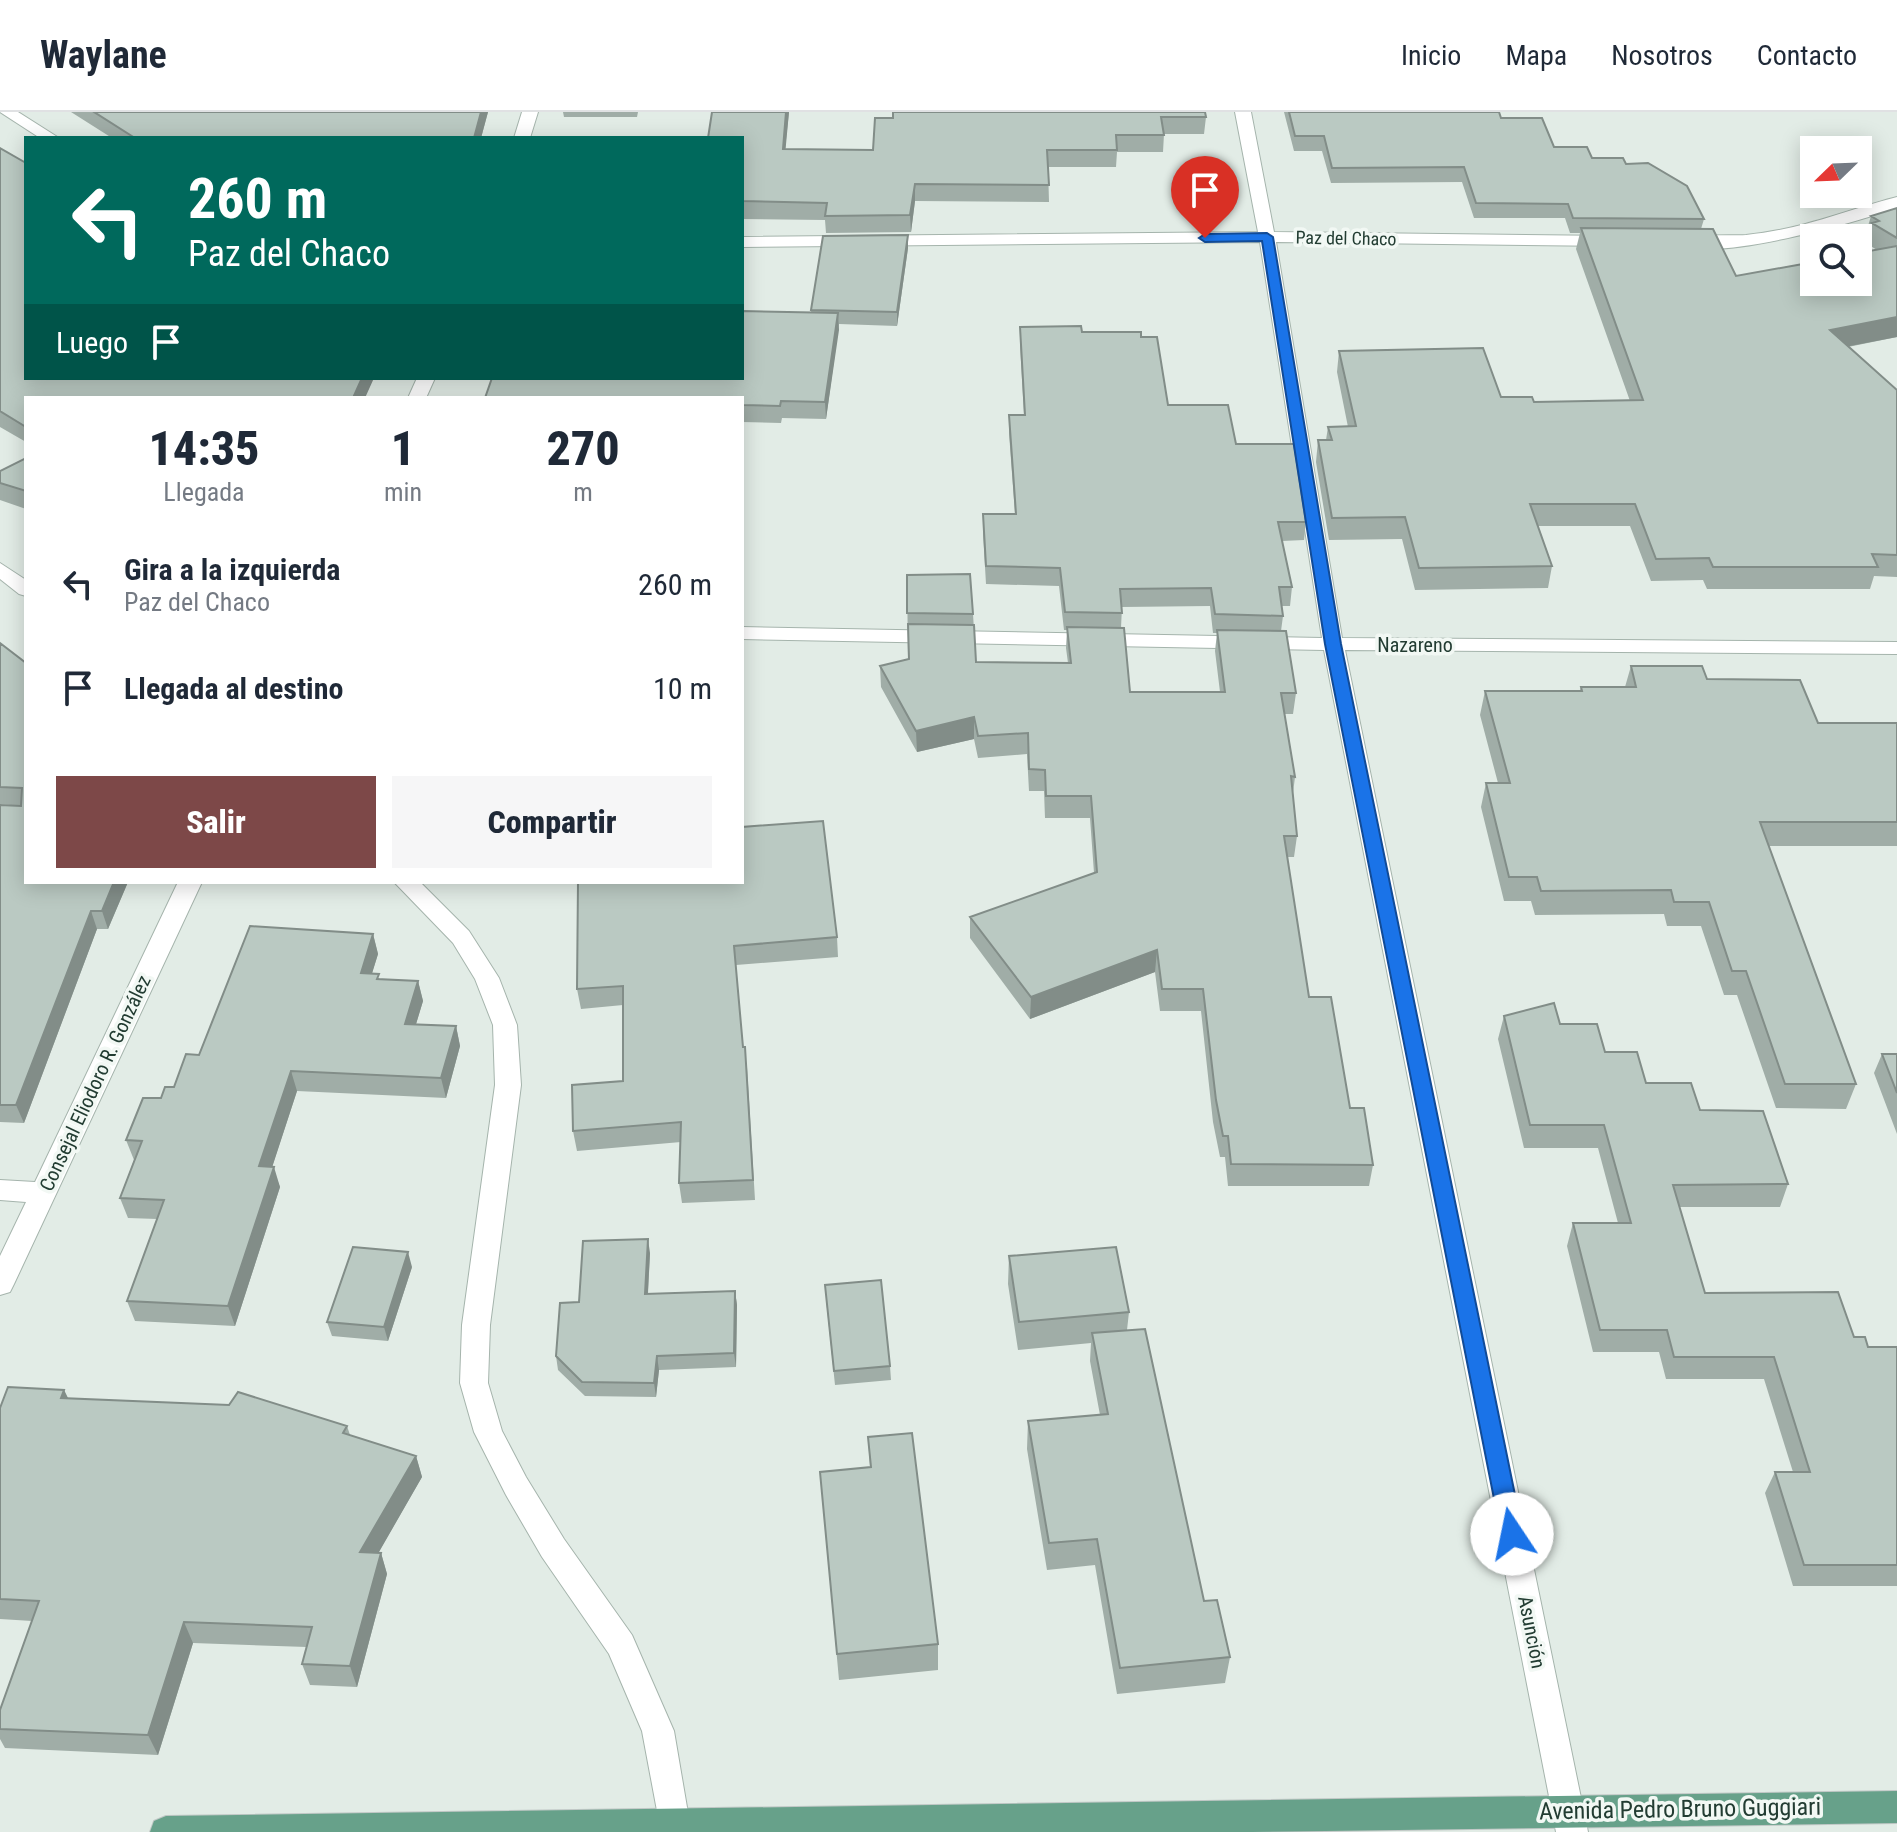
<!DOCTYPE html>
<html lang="es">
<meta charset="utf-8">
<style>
:root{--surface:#fff;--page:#f6f6f7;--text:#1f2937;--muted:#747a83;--line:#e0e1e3;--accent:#7d4848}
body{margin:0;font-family:"Roboto Condensed",sans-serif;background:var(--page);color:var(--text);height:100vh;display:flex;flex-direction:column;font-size:30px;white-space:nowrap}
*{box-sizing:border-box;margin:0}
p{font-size:26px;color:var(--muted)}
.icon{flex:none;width:44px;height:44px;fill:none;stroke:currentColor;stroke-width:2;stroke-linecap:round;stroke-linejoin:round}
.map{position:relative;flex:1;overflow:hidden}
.details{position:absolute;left:24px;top:284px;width:720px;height:488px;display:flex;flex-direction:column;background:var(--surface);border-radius:0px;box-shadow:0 4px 20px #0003}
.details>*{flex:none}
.banner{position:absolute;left:24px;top:24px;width:720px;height:244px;border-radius:0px;box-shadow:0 4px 20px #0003;background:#00695c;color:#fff;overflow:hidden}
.needle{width:52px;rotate:247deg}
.tools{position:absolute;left:1800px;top:24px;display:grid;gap:16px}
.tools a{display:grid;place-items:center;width:72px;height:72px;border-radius:0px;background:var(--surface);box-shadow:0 4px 20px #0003;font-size:40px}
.pin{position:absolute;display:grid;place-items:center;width:68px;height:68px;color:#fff;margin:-82px -34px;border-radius:50% 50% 50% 0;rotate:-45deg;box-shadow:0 0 8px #0007}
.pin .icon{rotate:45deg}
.me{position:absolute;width:88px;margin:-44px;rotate:349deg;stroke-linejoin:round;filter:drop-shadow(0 0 6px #0008)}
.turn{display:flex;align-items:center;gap:28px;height:168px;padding:0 32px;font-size:36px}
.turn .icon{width:104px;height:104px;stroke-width:2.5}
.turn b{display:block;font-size:56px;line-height:68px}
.then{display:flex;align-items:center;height:76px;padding:0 32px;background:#0003;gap:16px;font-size:30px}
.eta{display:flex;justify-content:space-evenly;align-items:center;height:136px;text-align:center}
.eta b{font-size:48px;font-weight:800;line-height:56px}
.button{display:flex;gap:16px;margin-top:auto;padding:16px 32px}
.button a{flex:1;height:92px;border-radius:0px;background:var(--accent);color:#fff;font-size:32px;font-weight:800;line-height:92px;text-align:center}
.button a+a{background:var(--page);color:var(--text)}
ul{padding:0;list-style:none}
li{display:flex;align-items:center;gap:24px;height:104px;padding:0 32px}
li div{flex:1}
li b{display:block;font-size:30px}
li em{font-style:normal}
header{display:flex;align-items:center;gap:48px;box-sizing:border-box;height:112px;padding:0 40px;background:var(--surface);border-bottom:2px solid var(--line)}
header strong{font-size:38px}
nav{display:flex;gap:44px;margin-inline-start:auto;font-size:28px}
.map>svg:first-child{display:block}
</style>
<header>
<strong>Waylane</strong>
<nav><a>Inicio</a><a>Mapa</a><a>Nosotros</a><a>Contacto</a></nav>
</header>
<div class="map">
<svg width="1897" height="1720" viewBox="0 0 1897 1720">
<rect width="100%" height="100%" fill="#e2ece6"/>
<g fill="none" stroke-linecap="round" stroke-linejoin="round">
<defs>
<path id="minor" d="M0,0H18L59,26H40Z
M522,0H538L530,26H514Z
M1235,0H1251L1274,120L1612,124L1620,129L1612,134L1276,130L1342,526L1897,530V542L1345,538L1588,1720H1556L1324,538L742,527V515L1322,526L1260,130L742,135V125L1258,120Z
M1897,85V96C1863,108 1706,154 1680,130C1690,121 1730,124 1746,123C1804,117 1843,99 1897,85Z
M417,266H435L426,286H408Z
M0,451L26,468V484L19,482L0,467Z
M178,770H202L14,1172L10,1180L0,1183V1144L26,1090L0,1088V1068L35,1070Z
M394,770H420L469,819L499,866L517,913L521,973L490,1213L488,1271L502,1319L526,1365L564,1427L632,1523L674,1619L690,1713L687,1720H661L642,1619L609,1542L542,1445L506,1383L474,1320L460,1271L462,1213L495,973L493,913L475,867L453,831Z"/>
<path id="primary" d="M1897,1679V1711L1251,1720H150L154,1709L166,1704Z"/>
</defs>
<use href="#minor" stroke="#a5b4ac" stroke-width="2"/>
<use href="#primary" stroke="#c1c8c6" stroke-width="2"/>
<use href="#minor" fill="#fff" fill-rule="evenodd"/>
<use href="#primary" fill="#67a18a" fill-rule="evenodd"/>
</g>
<path fill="#a0ada7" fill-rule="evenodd" d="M71,0H488L481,26H112Z
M563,0H638L637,5H564Z
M712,0H789L785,37L873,38L875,6L1206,5L1204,22H1164L1163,40H1117L1116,55H1048L1049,90L915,89L911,120L826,121L825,108L742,107V26Z
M1284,0H1499L1501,6L1554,35L1592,46L1626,52L1704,107L1701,117L1736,164L1877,138L1866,131L1867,126L1865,124L1871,104L1897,96V225L1848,235L1897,278V465L1874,464L1870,477H1707L1703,468L1651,469L1630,414H1538L1552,454L1548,476L1415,478L1402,427L1329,428L1316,350L1318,328H1326L1328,315H1348L1337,260L1339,239L1501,285L1534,290L1630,289L1576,137L1580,121H1570L1565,106H1474L1462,70L1331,71L1322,39H1294Z
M0,36L374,266L26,286V330L0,315Z
M823,124L908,136L897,214L839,212L826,307L782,306L781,311L742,310V266L811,200Z
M1020,215L1141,225L1168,293L1236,332L1306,410L1304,428L1282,429L1292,475L1290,494H1282L1283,504L1281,519L1296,581L1293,602H1284L1295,665L1293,681L1297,724L1294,745H1287L1309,885L1350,996L1373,1053L1369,1074H1228L1225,1045H1220L1213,1010L1201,899H1160L1155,860L1030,907L970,826V805L1094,761L1090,706H1045L1044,679H1029L1027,642L978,646L974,627L917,640L881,575L880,554L908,547L907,463L973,502L976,550L1068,551L1066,536L1067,518H1064L1059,474L986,472L983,421V402H1015L1009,321V303H1024L1020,232ZM1210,494L1213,521H1217L1215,539L1220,580H1130L1121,516L1122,495Z
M26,346V397L0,388V359Z
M0,531L26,551V770H128L108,817H97L24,1011L0,1010V693L21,694L0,692Z
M1631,554L1707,567L1818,611H1897V734H1768L1856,972L1846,997L1776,996L1737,883H1724L1701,814H1667L1664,802L1535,803L1531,789H1504L1481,695L1486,671H1498L1480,603L1485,579H1580L1581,575H1625Z
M578,770L837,825L838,845L736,853L743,935L747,955L755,1088L682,1091L679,1071L681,1030L577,1039L573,1019L623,969V893L581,897L577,877Z
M373,822L378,842L372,861L380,867L418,869L423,889L416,912L456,914L460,934L446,986L297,979L272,1055L280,1075L235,1214L135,1209L127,1189L157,1107L128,1106L120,1086L134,1048L126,1028L161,986L174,975L199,943Z
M1504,904L1560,912L1605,940L1646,971L1700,998L1788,1072L1780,1095H1679L1705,1181L1854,1225L1868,1235H1897V1474H1793L1765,1381L1775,1360H1793L1764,1267H1666L1659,1240H1593L1567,1134L1573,1111H1618L1598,1036H1524L1498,927Z
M1882,942H1897V1022L1874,961Z
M650,1141L648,1182L735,1179L737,1193L736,1255L659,1258L656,1285L585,1284L558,1258L556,1244L579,1190Z
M1009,1144L1129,1200L1127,1218L1204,1489L1230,1545L1225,1571L1117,1582L1095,1453L1047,1458L1027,1337L1028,1309L1100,1303L1090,1249L1091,1231L1018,1238L1008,1172Z
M412,1155L388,1229L332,1224L327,1210Z
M826,1187L890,1254L891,1268L835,1273Z
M64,1278L68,1286L347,1314L350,1323L416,1344L422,1365L378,1441H381L387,1462L357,1575L310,1573L302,1552L307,1535L193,1531L158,1643L5,1636L0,1627V1598L32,1509L0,1507V1296Z
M868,1325L938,1532V1558L839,1568L820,1360L870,1355Z"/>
<path fill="#828d88" d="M481,0H488L481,26H474Z
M786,0H789L784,54L783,37Z
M915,72V89L911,120L910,103Z
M908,123V136L897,214V200Z
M838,201L839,218L826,307L825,290Z
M1897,205V225L1824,239L1830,218Z
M362,266H374L365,286H353Z
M974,605V627L917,640L916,619Z
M114,770H128L108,817L102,799Z
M91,799L97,817L24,1011L16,993Z
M373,822L378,842L366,881L361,861Z
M1157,838L1155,860L1030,907L1031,885Z
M418,869L423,889L410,932L405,912Z
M456,914L460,934L446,986L441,966Z
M291,959L297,979L266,1074L259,1054Z
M274,1055L280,1075L235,1214L228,1194Z
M648,1127L650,1141L647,1196L645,1182Z
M408,1140L412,1155L388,1229L384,1215Z
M735,1179L737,1193L736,1255L734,1241Z
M657,1244L659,1258L656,1285L654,1271Z
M64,1278L74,1299L61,1286Z
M416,1344L422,1365L367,1461L360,1440Z
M381,1441L387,1462L357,1575L350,1554Z
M184,1510L193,1531L158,1643L148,1623Z"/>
<path fill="#bac9c2" stroke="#828d88" stroke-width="2" d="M94,0H481L474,26H135Z
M712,0H786L783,37L873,38L875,6H893V0H1205L1206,5H1161L1164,23H1116L1117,38H1047L1049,73L915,72L910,103L825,104L827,91L742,89V26H708Z
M1289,0H1499L1501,6H1542L1554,35H1587L1592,46H1623L1626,52L1648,51L1687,74L1704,107L1573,106L1568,92L1476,91L1464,55L1332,56L1324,24H1295Z
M0,36L26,51V266H362L353,286H26V315L0,299Z
M1897,96V126L1872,111L1879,109L1871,104Z
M1581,116L1713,117L1736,164L1814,150V170H1858V141L1897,134V205L1830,218L1897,278V443L1872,442L1878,455H1713L1709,446L1656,447L1635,392H1530L1552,454L1419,456L1405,405L1332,406L1318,328H1332L1328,315L1356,314L1339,239L1483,236L1501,285H1532L1534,290L1643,288Z
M908,123L897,200L811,198L823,124Z
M742,199L838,201L825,290L781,289L780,294L742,293V286H485L492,266H742Z
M1081,214L1082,220H1141V225H1157L1168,293H1228L1236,332H1294L1306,410H1278L1292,475H1279L1283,504L1215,502L1211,476L1120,477L1122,501L1065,500L1060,456L986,454L983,402H1016L1009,303H1025L1020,215Z
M26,346V379L0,371V359Z
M970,462L973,502L907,501V463Z
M908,512L974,513L976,550L1071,551L1067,515L1124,516L1130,580H1225L1217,518L1286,519L1296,581H1281L1295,665L1291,664L1297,724H1284L1309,885H1331L1350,996H1364L1373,1053L1231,1052L1228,1024H1223L1216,988L1203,877H1162L1157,838L1031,885L970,805L1097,760L1091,684H1046L1045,658L1029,657L1028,621L978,624L974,605L916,619L880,554L909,547Z
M0,531L26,551V770H114L102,799H91L16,993H0V693L21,694L22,676L0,675Z
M1631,554H1702L1707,567L1800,568L1818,611H1897V710H1760L1856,972H1785L1746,859H1732L1709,790H1674L1671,778L1541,779L1537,765H1509L1486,671H1510L1485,579H1582L1581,575H1636Z
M823,709L837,825L734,834L743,935H745L753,1068L679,1071L681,1010L573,1019L572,973L623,969V874L577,877L578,770H742V715Z
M250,814L373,822L361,861L379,862L377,867L418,869L405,912L456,914L441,966L291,959L259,1054L274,1055L228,1194L127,1189L164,1088L120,1086L142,1029L126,1028L143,986H161L165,975H174L186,942L199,943Z
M1554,891L1560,912H1597L1605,940H1637L1646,971H1691L1700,998L1763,999L1788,1072L1673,1073L1705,1181L1838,1180L1854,1225H1865L1868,1235H1897V1453H1804L1775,1360H1810L1774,1245H1674L1667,1218H1600L1573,1111H1631L1604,1013H1530L1504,904Z
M1882,942H1897V981Z
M648,1127L645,1182L735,1179L734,1241L657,1244L654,1271L582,1270L556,1244L560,1191L579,1190L583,1129Z
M353,1135L408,1140L384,1215L327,1210Z
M1116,1135L1129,1200L1019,1210L1009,1144Z
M881,1168L890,1254L834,1259L825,1173Z
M1145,1217L1204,1489L1217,1488L1230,1545L1120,1556L1097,1427L1049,1431L1028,1309L1108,1302L1092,1221Z
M8,1275L64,1278L61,1286L229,1293L238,1280L347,1314L343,1321L416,1344L360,1440L381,1441L350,1554L302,1552L312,1515L184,1510L148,1623L0,1617V1598L39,1489L0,1487V1296Z
M912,1321L938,1532L837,1542L820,1360L871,1355L868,1325Z"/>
<path fill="#1a73e8" stroke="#114b97" stroke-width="2" d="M1267,121L1273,125L1341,532L1523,1422L1520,1429L1512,1432L1504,1429L1501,1422L1325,532L1262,129L1205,130L1199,126L1205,122Z"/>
<g text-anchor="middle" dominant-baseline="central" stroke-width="7" stroke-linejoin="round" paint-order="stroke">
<g font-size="18" fill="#223c32" stroke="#f2f8f4">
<text transform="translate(1346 126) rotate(1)">Paz del Chaco</text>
</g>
<g font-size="20" fill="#223c32" stroke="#f2f8f4">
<text x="1415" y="533">Nazareno</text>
<text transform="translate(95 971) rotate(-65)">Consejal Eliodoro R. González</text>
<text transform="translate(1532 1520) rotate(79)">Asunción</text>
</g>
<g font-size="24" fill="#223c32" stroke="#f2f8f4">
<text transform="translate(1680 1697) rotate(-1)">Avenida Pedro Bruno Guggiari</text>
</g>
</g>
</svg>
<div class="tools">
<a><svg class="needle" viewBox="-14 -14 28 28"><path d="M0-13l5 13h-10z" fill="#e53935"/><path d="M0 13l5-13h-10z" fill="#747a83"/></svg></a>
<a><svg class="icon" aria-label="search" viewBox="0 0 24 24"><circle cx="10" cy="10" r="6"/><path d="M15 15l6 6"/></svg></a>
</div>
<div class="pin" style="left:1205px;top:126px;background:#d93025"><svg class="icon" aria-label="arrive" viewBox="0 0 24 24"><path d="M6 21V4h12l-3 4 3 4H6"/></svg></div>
<svg class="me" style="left:1512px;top:1422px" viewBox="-20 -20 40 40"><circle r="19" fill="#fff"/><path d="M0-13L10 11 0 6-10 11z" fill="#1a73e8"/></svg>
<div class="banner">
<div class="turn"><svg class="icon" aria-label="left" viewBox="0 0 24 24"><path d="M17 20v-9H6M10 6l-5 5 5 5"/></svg><div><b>260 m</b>Paz del Chaco</div></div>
<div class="then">Luego<svg class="icon" aria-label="arrive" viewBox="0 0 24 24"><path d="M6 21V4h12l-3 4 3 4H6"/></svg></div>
</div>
<section class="details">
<div class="eta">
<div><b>14:35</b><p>Llegada</p></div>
<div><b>1</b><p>min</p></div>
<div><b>270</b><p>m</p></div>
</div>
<ul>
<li><svg class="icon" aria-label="left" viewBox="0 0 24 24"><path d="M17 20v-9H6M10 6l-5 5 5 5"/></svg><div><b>Gira a la izquierda</b><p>Paz del Chaco</p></div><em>260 m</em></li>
<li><svg class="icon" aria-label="arrive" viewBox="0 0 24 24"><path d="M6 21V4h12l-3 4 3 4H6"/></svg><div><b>Llegada al destino</b></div><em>10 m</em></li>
</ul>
<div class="button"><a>Salir</a><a>Compartir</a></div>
</section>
</div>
